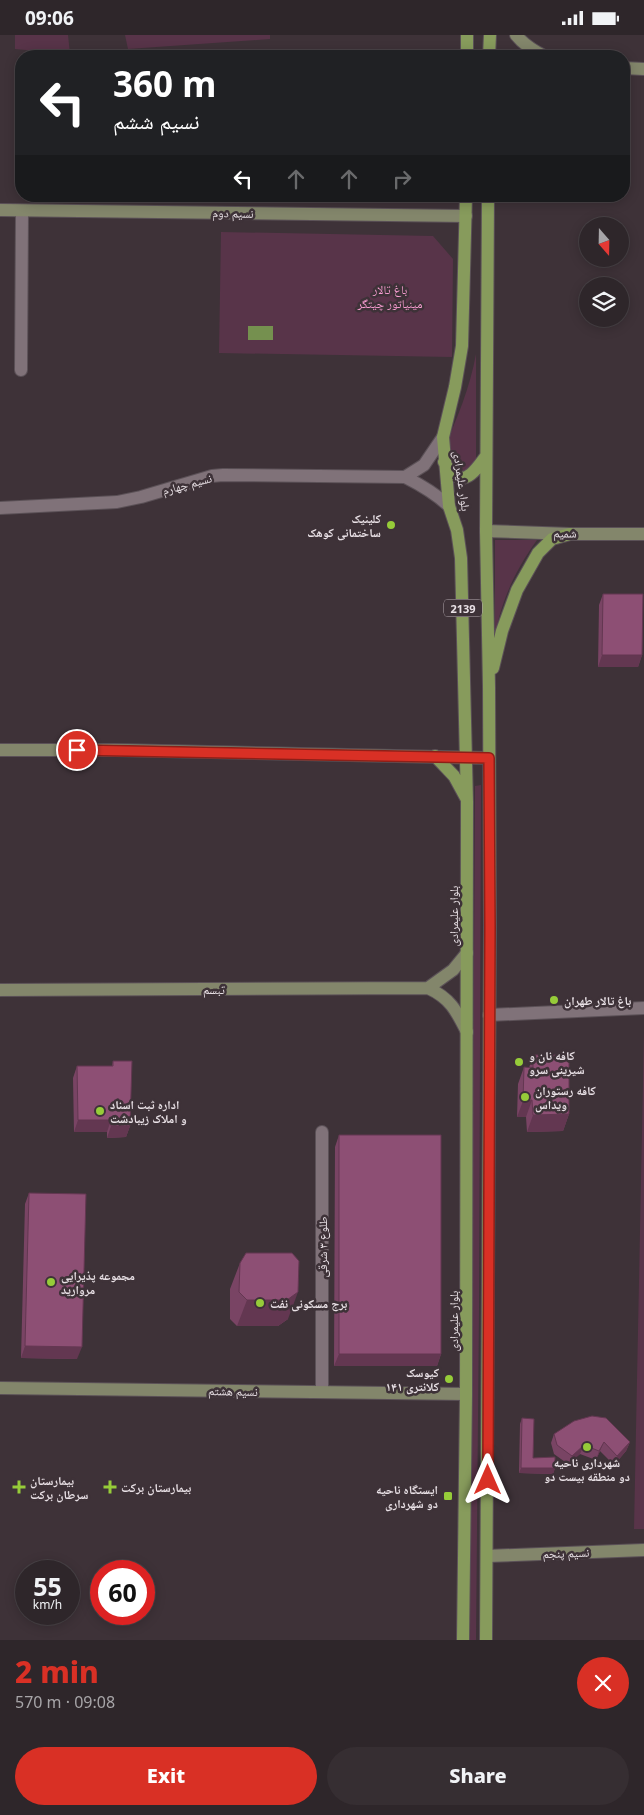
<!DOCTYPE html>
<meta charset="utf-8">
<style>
:root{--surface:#2e262a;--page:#362e32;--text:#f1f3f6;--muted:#a7a5a8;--line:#494347;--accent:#d93025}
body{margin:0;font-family:"Noto Sans","Noto Naskh Arabic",sans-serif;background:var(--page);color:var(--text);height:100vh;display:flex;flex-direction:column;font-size:19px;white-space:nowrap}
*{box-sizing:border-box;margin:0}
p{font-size:16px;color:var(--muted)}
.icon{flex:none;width:28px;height:28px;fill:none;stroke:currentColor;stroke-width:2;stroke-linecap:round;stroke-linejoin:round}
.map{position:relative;height:1605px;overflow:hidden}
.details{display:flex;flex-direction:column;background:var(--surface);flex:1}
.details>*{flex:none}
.guide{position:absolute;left:15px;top:15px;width:615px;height:152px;border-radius:20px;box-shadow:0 2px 12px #0003,0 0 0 1px var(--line);background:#202124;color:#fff;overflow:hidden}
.needle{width:32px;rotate:160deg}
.tools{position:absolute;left:579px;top:182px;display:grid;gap:10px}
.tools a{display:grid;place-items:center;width:50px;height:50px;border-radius:50%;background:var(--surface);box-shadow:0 2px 12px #0003,0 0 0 1px var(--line);font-size:25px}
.speed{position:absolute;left:15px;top:1525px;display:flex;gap:10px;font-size:25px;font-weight:700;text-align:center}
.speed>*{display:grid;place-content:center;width:65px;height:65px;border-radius:50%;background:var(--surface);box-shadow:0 2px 12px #0003,0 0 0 1px var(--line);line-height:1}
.speed small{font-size:12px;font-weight:400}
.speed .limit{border:8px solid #d22;background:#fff;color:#111}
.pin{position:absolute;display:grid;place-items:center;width:42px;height:42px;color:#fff;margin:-21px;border:2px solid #fff;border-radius:50%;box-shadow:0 1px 5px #0007}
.me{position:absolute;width:55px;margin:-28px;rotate:0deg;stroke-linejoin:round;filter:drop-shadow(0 0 4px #0008)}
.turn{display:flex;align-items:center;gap:18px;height:105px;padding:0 15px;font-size:22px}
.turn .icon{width:65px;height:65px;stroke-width:2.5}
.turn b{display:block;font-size:35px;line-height:42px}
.lanes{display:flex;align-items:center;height:48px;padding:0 15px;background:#0003;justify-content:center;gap:25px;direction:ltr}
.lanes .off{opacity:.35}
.round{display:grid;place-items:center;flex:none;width:52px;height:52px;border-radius:26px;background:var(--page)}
.head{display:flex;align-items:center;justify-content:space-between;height:85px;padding:0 15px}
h1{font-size:30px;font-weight:800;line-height:38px;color:var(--accent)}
.action{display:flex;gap:10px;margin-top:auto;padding:10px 15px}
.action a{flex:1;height:58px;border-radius:30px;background:var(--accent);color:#fff;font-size:20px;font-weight:800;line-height:58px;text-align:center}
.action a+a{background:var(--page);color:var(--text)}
.status{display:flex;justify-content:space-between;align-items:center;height:35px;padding:0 25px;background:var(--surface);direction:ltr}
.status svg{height:14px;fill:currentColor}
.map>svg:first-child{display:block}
</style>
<div class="status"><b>09:06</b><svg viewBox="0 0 49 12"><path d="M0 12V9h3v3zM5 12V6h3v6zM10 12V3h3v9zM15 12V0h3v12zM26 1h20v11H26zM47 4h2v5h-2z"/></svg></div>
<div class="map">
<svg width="644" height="1605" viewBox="0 0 644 1605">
<rect width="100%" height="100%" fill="#3e3238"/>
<path fill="#583449" d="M15,0H68L70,19L15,14Z
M125,0H270V4L128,14Z
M221,197L433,201L453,224L452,322L219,318Z
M476,319V425L471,435L462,437L452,434L444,414C457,383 470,353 476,319Z
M495,505H537C515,536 503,562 495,599Z
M481,750L479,1275L476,1605H470L475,751Z
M644,997V1494H634Z"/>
<path fill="#75904f" d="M248,291H273V305H248Z"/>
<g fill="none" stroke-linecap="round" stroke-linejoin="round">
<defs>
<path id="street" d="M21,335L22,176
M405,442L424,430L443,402
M0,473L117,467L141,462L212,441L223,440L405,442C421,450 436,459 449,471
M489,980L644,973
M322,1357V1097"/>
<path id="secondary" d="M516,0C524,10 534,16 544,21
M624,33L644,34
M0,175L466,181
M486,496L570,499H644
M0,715H115L489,723
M428,953L453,935L467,918
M0,955L428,953C450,963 456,975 467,997
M0,1353L466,1359
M487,1521L644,1515"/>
<path id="primary" d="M467,21V0
M489,21L490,0
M444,427C461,455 472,441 486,421
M493,633L502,596L517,555L538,518L552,504L570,499
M435,721L454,741L466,763
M463,1605L466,1359L467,767L461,523L457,495L449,471L443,402L455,352L462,311L466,161
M486,1605L490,892L489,652L486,496L488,161"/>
</defs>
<use href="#street" stroke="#5b5157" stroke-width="14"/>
<use href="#secondary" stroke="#5b5157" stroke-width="14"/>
<use href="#primary" stroke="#5b5157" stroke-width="14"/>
<use href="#street" stroke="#807279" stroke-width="12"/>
<use href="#secondary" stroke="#83866b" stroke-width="12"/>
<use href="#primary" stroke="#879b5c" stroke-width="12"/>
</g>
<path fill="#794464" d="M603,559L642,620L638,632H598L599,570Z
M533,1020L569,1079L563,1096L527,1097L526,1082H517L518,1049L524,1032L529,1033Z
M113,1026L130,1091L126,1102L107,1103V1097H74L73,1043L77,1031H112Z
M339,1100L441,1319L437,1331H334L335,1112Z
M29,1158L77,1324L21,1323L25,1169Z
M240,1228L288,1284L278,1291H237L230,1284V1254Z
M522,1383L533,1423L555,1433L553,1439L519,1438L520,1389Z
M554,1399L630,1407L626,1416L614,1430L600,1416L596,1425L580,1419L568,1429L554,1419L551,1408Z"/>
<path fill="#633751" d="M602,620H642L638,632H598Z
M532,1065L526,1082H517L523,1066Z
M569,1079L563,1096L527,1097L533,1080Z
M78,1085H111L107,1097H74Z
M111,1091H130L126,1102L107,1103Z
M298,1257L288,1284L278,1291H237L247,1265Z
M25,1311L82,1312L77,1324L21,1323Z
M339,1319H441L437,1331H334Z
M604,1407L596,1425L599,1416Z
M630,1407L626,1416L614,1430L617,1421Z
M584,1410L580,1419L568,1429L572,1421Z
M521,1433H555L553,1439L519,1438Z"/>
<path fill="#8d4f74" stroke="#633751" d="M603,559H643L642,620H602Z
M533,1020H569V1079L533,1080L532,1065L523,1066L524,1032L533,1033Z
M113,1026H132L130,1091H111V1085H78L77,1031H113Z
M339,1100H441V1319H339Z
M29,1158L86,1159L82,1312L25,1311Z
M246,1218H292L299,1226L298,1257L287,1265H247L239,1257L240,1228Z
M592,1381L606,1383L630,1407L617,1421L604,1407L599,1416L584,1410L572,1421L557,1410L554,1399L574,1386Z
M522,1383L534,1384L533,1423L555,1422V1433H521Z"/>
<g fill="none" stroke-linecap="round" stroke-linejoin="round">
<defs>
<path id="route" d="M77,715L489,723L490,892L488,1445"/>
</defs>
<use href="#route" stroke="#8d1f18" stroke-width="12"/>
<use href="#route" stroke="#d93025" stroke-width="9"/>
</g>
<g fill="#96cc39" stroke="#3e3238" stroke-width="2">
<circle cx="391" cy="490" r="5"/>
<circle cx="554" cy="965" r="5"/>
<circle cx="519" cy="1027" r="5"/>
<circle cx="525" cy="1062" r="5"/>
<circle cx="100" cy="1076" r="5"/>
<circle cx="51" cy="1247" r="5"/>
<circle cx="260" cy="1268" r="5"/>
<circle cx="449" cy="1344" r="5"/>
<circle cx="587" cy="1412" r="5"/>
<path d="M16.5 1444.5h5v5h5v5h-5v5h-5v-5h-5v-5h5z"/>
<path d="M107.5 1444.5h5v5h5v5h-5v5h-5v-5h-5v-5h5z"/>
<rect x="443" y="1456" width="10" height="10" rx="2.5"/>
</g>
<g text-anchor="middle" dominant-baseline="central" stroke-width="5" stroke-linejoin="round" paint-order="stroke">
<rect fill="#3e3238" stroke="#b6acb2" stroke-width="1" x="444" y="564.5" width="38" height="17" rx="4"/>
<g font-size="11" font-weight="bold" fill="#e9e1e6">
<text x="463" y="573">2139</text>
</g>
<g font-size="12" fill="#e9e1e6" stroke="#3e3238">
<text transform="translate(233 178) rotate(1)">نسیم دوم</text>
<text transform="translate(462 446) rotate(82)">بلوار علیمرادی</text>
<text transform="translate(187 449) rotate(-15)">نسیم چهارم</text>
<text transform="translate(565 498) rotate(1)">شمیم</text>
<text transform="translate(453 881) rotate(-90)">بلوار علیمرادی</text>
<text x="214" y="954">تبسم</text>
<text transform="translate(322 1212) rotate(-90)">طلوع ۳ شرقی</text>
<text transform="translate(453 1286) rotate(-90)">بلوار علیمرادی</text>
<text transform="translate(233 1356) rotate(1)">نسیم هشتم</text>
<text transform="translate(566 1518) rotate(-2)">نسیم پنجم</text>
</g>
<g font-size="12" fill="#fa9ed3" stroke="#3e3238">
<text x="390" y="254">باغ تالار<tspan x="390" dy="14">مینیاتور چیتگر</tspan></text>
</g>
<g font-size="12" font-weight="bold" fill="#e9e1e6" stroke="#3e3238" text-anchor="start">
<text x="381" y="483" text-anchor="end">کلینیک<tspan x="381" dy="14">ساختمانی کوهک</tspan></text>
<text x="564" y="965">باغ تالار طهران</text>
<text x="529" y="1020">کافه نان و<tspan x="529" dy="14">شیرینی سرو</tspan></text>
<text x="535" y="1055">کافه رستوران<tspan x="535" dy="14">ویداس</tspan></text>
<text x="110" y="1069">اداره ثبت اسناد<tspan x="110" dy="14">و املاک زیبادشت</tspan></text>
<text x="61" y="1240">مجموعه پذیرایی<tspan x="61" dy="14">مروارید</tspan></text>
<text x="270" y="1268">برج مسکونی نفت</text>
<text x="439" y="1337" text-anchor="end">کیوسک<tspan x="439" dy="14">کلانتری ۱۴۱</tspan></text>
<text x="587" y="1427" text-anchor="middle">شهرداری ناحیه<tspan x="587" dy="14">دو منطقه بیست دو</tspan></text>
<text x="30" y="1445">بیمارستان<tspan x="30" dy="14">سرطان برکت</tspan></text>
<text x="121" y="1452">بیمارستان برکت</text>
<text x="438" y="1454" text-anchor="end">ایستگاه ناحیه<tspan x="438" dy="14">دو شهرداری</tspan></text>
</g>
</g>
</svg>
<div class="tools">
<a><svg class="needle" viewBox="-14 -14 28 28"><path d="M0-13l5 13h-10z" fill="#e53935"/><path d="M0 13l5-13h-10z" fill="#a7a5a8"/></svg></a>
<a><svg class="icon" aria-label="layers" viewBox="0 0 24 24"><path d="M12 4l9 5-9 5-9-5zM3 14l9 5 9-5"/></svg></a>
</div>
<div class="speed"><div>55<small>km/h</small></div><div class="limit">60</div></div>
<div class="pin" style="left:77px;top:715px;background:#d93025"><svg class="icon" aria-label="arrive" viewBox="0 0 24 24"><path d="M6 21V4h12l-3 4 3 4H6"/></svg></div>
<svg class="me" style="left:488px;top:1445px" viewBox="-20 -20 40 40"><path d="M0-17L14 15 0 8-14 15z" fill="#d93025" stroke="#fff" stroke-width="4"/></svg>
<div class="guide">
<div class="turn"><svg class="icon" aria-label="left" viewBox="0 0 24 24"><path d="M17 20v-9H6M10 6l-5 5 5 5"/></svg><div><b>360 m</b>نسیم ششم</div></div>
<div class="lanes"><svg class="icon" aria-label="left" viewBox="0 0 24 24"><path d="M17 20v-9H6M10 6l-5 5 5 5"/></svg><svg class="icon off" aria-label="ahead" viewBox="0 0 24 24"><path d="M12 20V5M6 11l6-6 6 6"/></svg><svg class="icon off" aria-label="ahead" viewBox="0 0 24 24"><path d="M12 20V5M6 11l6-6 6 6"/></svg><svg class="icon off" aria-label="right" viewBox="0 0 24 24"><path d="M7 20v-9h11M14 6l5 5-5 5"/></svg></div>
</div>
</div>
<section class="details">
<div class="head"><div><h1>2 min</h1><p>570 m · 09:08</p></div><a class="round" style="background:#d93025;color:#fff"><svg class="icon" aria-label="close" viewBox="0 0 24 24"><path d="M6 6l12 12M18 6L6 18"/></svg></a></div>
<div class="action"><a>Exit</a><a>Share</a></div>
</section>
